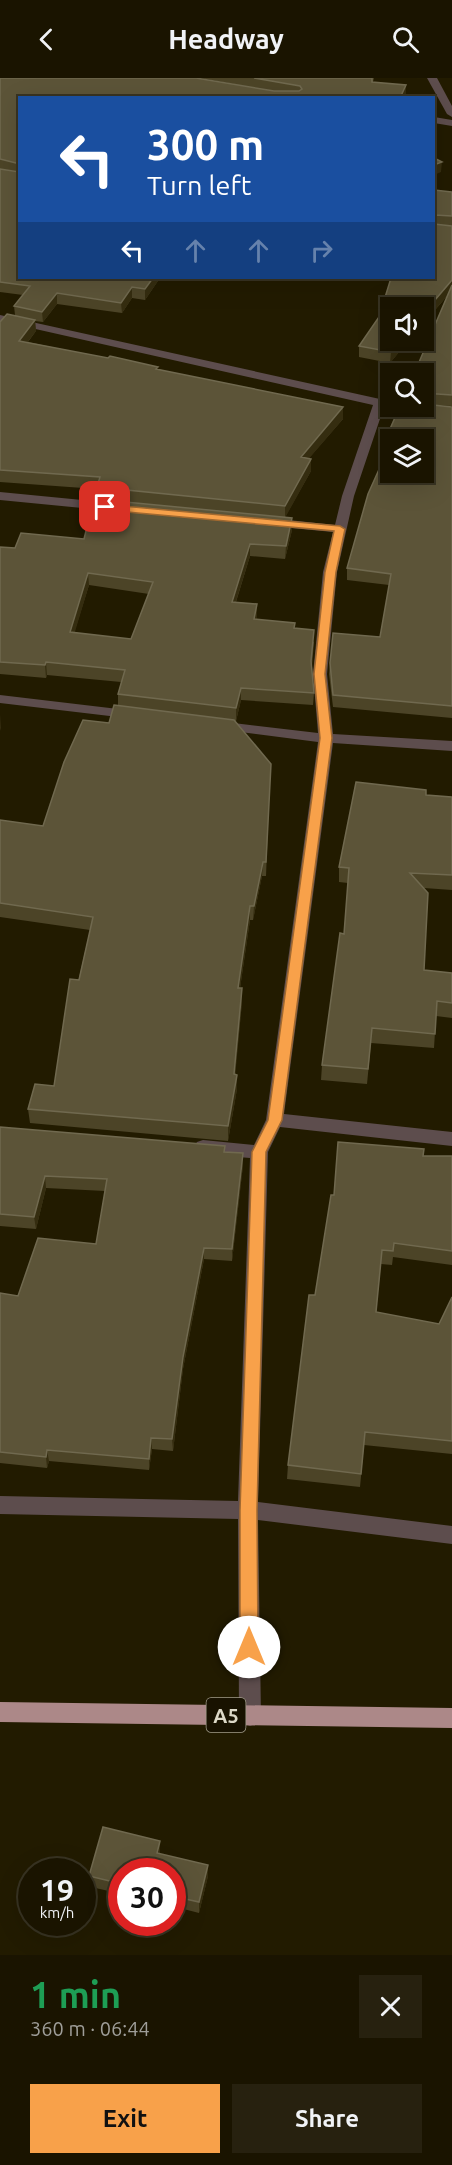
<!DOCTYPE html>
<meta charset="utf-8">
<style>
:root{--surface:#1a1400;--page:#27210f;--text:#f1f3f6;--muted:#9f9e99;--line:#383322;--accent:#f8a14a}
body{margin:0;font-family:Ubuntu,sans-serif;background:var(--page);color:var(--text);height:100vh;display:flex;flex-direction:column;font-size:22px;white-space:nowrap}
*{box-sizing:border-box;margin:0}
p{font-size:20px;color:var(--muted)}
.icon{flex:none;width:33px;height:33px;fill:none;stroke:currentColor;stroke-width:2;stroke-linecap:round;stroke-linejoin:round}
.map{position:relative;height:1877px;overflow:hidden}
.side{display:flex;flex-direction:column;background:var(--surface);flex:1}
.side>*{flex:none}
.top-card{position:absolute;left:18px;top:18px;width:417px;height:183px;border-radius:0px;box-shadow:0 6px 24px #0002,0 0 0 2px var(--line);background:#1a4fa0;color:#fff;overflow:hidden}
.tools{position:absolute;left:380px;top:219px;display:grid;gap:12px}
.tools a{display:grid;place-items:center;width:54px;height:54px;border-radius:0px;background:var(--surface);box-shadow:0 6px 24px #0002,0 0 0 2px var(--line);font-size:30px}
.speed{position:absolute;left:18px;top:1780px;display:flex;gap:12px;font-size:30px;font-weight:700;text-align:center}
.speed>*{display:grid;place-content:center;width:78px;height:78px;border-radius:50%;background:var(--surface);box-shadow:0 6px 24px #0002,0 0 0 2px var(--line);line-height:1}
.speed small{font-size:15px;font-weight:400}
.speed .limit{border:9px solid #d22;background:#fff;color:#111}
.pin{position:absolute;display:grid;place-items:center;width:51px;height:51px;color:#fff;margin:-26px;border-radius:12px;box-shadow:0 3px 9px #0006}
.me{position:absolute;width:66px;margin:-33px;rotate:0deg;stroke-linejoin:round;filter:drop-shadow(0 0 4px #0008)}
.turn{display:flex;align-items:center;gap:21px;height:126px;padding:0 30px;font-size:27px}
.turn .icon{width:78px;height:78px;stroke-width:2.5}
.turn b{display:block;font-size:42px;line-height:51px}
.lanes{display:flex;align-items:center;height:57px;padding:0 30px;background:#0003;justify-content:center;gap:30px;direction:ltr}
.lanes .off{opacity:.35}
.round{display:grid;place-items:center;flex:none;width:63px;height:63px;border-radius:0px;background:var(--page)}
.summary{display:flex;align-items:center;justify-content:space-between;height:102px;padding:0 30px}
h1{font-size:36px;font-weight:700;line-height:45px;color:#1e9e55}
.primary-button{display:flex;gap:12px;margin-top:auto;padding:12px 30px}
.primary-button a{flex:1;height:69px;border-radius:0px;background:var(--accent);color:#111;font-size:24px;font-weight:700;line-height:69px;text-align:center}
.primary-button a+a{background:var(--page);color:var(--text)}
header{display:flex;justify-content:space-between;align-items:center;height:78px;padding:0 30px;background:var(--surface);font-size:27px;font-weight:700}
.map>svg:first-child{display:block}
</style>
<header><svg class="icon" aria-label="back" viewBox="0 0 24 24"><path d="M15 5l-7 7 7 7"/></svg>Headway<svg class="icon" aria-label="search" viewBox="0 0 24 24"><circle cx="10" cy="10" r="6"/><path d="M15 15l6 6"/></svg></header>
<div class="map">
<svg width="452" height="1877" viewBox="0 0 452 1877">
<rect width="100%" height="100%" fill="#221b00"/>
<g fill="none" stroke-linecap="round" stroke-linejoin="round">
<path fill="#5d4d4d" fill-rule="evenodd" d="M434,39L452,42V48L434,45Z
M0,237L389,323L390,328H394L384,329L354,418L337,494L327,596L333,656L452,663V673L333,665L284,1036L452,1054V1068L280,1049L268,1074L258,1424L452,1448V1466L258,1442L261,1638L258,1645L250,1648L242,1645L239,1638L238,1441L0,1436V1418L238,1423L250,1080L203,1076L197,1074L194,1069L197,1064L203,1062L254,1067L266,1042L318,664L217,651L210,647L217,643L318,655L313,596L323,494L333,454L270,448L264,444L270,440L335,447L342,418L373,327L0,243Z
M0,414L113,425L119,429L113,433L0,422Z
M0,617L135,633L142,637L135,641L0,625Z"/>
<path fill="#5d4d4d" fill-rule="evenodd" d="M427,0H437L452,28V39L447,36Z"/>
<path fill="#ac8888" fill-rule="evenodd" d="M0,1624L452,1630V1650L0,1644Z"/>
</g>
<path fill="#4c4427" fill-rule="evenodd" d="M0,0L234,6L200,0H374L373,4L406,17L404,20H20V200H160L145,222L132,220L122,235L57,226L43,244L35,243L36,253L28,264L158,291L343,341L309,380L311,381V393L285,439L292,452L285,481L250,478L236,524L257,526L256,542L295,550L314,564L312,588L314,615L313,627L241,622L236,643H234L270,700L266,798H262L253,842H250L240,910H242V924L235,997H237V1011L228,1063L30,1045L28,1031L54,1008L90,852L0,839V742L43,748L109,645L118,628V616L121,604L47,597L46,600L0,596V469L15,470L84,461L98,421L97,411L0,404V244L15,237L14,228L23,217L0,214ZM89,507L149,516L131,561L74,555Z
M434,112L452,114V328L433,327L452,329V640L333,629L329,596L330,585L380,559L389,507L347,502V490L423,362H389L390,351L423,328V296L448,217L423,246V230L409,262L390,285L359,279V268L379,239Z
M426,717L452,719V812L424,810V892L452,895V940L436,938L434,970L371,965L367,1006L321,1002L322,987L344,856L348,805L339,804V789Z
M0,1049L225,1074L243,1087L232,1183L204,1181L183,1291L173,1373L152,1371L149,1392L49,1383L47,1390L0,1385V1215L18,1218L96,1166L105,1113L46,1110L36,1151L0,1148Z
M423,1078H452V1187L393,1179L392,1187L381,1186L376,1234L439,1246L452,1219V1376L364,1367L360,1409L287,1401L288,1387L315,1217L334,1117Z
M160,1774V1776L208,1787V1798L199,1835L172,1828V1794H122V1816L91,1809L89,1798Z"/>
<path fill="#352d10" d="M406,7V17L404,20H400Z
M442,84L441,94L434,97V87Z
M153,200H160L145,222V211Z
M452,202V212L423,246V236Z
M132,209V220L122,235L121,225Z
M57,215V226L43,244L42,234Z
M35,242L36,253L20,274L19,263Z
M401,262H409L390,285L391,274Z
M343,329V341L300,391L301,379Z
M311,381V393L285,440V428Z
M292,440V452L285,481L286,468Z
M250,466V478L232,536V524Z
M88,495L89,507L71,567L70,554Z
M257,526V539L254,554V541Z
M46,584L47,597L46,600L45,587Z
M241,610V622L236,643V630Z
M0,636L1,650L0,653Z
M263,784L262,798L253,842L254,828Z
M250,828V842L238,924V910Z
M242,910V924L234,1011V996Z
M237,997V1011L228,1063V1048Z
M243,1075V1087L232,1183V1171Z
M45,1098L46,1110L36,1151L34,1139Z
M204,1170V1181L183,1291L173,1373L172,1361L183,1279Z
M151,1360L152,1371L149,1392V1381Z
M47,1372L49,1383L47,1390L46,1379Z
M160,1763V1774L157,1786V1775Z
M208,1787V1798L199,1835V1824Z"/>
<path fill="#5c5438" stroke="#70694f" stroke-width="1.5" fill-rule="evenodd" d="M0,0H196L274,13H299L302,11L300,8L254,0H372V4L406,7L400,20H20V86L0,81Z
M434,80L442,84L434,87Z
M0,91L19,94L20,92V200H153L145,211L132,209L121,225L57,215L42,234L14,228L30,208L0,204Z
M434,112L452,114V138L435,137L434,138Z
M434,146L452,148V202L423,236V230H390V262H401L391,274L359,268L379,239L391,200H434Z
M452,207V317L423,315V296H414Z
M7,236L35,242L19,263L108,280L110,278L158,289L156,291L343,329L301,379L311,381L285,428L97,409L100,399L0,392V244Z
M423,326L452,329V628L333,617L330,585L333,555L380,559L391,496L347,490L368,416L390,367V394H423V362H393L397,352L390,351L400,328H423Z
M94,421L292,440L286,468L250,466L232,524L257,526L254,541L295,545L294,550L314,552L311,583L314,615L241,610L236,630L118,616L125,592L46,584L45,587L0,584V469L15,470L21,455L84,461ZM88,495L153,504L131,561L70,554Z
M114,627L234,642L271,686L266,784H263L254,828H250L238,910H242L234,996L237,997L228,1048L28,1031L35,1006L54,1008L70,901L79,902L93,839L0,825V742L43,748L64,684L83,642L109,645Z
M356,704L426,712V717L452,719V797L410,795L428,815L424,892L452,895V925L437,923L435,956L372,950L368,991L322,987L340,855L344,856L349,790L339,789Z
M0,1049L225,1068L224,1074L243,1075L232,1171L204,1170L183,1279L172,1361L151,1360L149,1381L47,1372L46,1379L0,1374V1215L18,1218L38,1160L96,1166L107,1101L45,1098L34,1139L0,1136Z
M338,1064L424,1071L423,1078H452V1173L394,1165L393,1173L382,1172L376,1234L439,1246L452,1219V1363L365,1354L361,1396L288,1387L309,1217H315L331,1117H334Z
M103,1749L160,1763L157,1775L208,1787L199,1824L172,1818V1794H122V1806L89,1798Z"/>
<path fill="#f8a14a" stroke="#a16930" stroke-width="1.5" d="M101,426L340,448L345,451L336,494L325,596L332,660L282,1042L266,1074L257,1432L258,1569L256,1575L249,1577L243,1575L240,1569V1432L252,1074L268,1042L320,660L314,596L325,494L334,453L105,432L101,431Z"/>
<g text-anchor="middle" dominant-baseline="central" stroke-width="6" stroke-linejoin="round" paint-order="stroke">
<rect fill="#181200" stroke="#a29d8b" stroke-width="1.5" x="206.5" y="1620" width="39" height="34" rx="4.5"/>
<g font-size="20" font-weight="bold" fill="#ddd9c7">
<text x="226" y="1637">A5</text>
</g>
</g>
</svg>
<div class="tools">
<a><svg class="icon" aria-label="sound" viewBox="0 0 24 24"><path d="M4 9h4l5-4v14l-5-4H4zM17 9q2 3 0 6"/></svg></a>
<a><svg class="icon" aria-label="search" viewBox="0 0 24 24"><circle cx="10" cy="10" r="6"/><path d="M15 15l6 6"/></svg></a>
<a><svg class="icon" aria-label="layers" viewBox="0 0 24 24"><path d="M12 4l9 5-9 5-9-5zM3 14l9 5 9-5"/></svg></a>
</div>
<div class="speed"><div>19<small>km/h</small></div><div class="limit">30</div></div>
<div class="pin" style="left:105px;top:429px;background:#d93025"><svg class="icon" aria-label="arrive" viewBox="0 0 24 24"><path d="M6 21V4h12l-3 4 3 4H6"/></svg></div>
<svg class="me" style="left:249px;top:1569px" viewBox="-20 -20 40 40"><circle r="19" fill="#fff"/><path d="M0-13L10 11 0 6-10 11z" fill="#f8a14a"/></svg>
<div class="top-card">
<div class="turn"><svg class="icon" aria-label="left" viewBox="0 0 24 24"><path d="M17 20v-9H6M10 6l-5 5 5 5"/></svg><div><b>300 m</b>Turn left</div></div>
<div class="lanes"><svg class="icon" aria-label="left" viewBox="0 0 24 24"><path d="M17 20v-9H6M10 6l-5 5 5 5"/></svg><svg class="icon off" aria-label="ahead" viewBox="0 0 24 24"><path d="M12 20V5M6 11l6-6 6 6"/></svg><svg class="icon off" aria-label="ahead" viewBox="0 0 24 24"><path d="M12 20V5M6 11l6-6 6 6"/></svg><svg class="icon off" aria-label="right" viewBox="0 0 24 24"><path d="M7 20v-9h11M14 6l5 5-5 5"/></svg></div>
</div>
</div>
<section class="side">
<div class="summary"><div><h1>1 min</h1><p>360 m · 06:44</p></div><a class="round"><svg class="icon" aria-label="close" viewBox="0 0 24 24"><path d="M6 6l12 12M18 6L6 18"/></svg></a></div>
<div class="primary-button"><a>Exit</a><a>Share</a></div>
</section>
